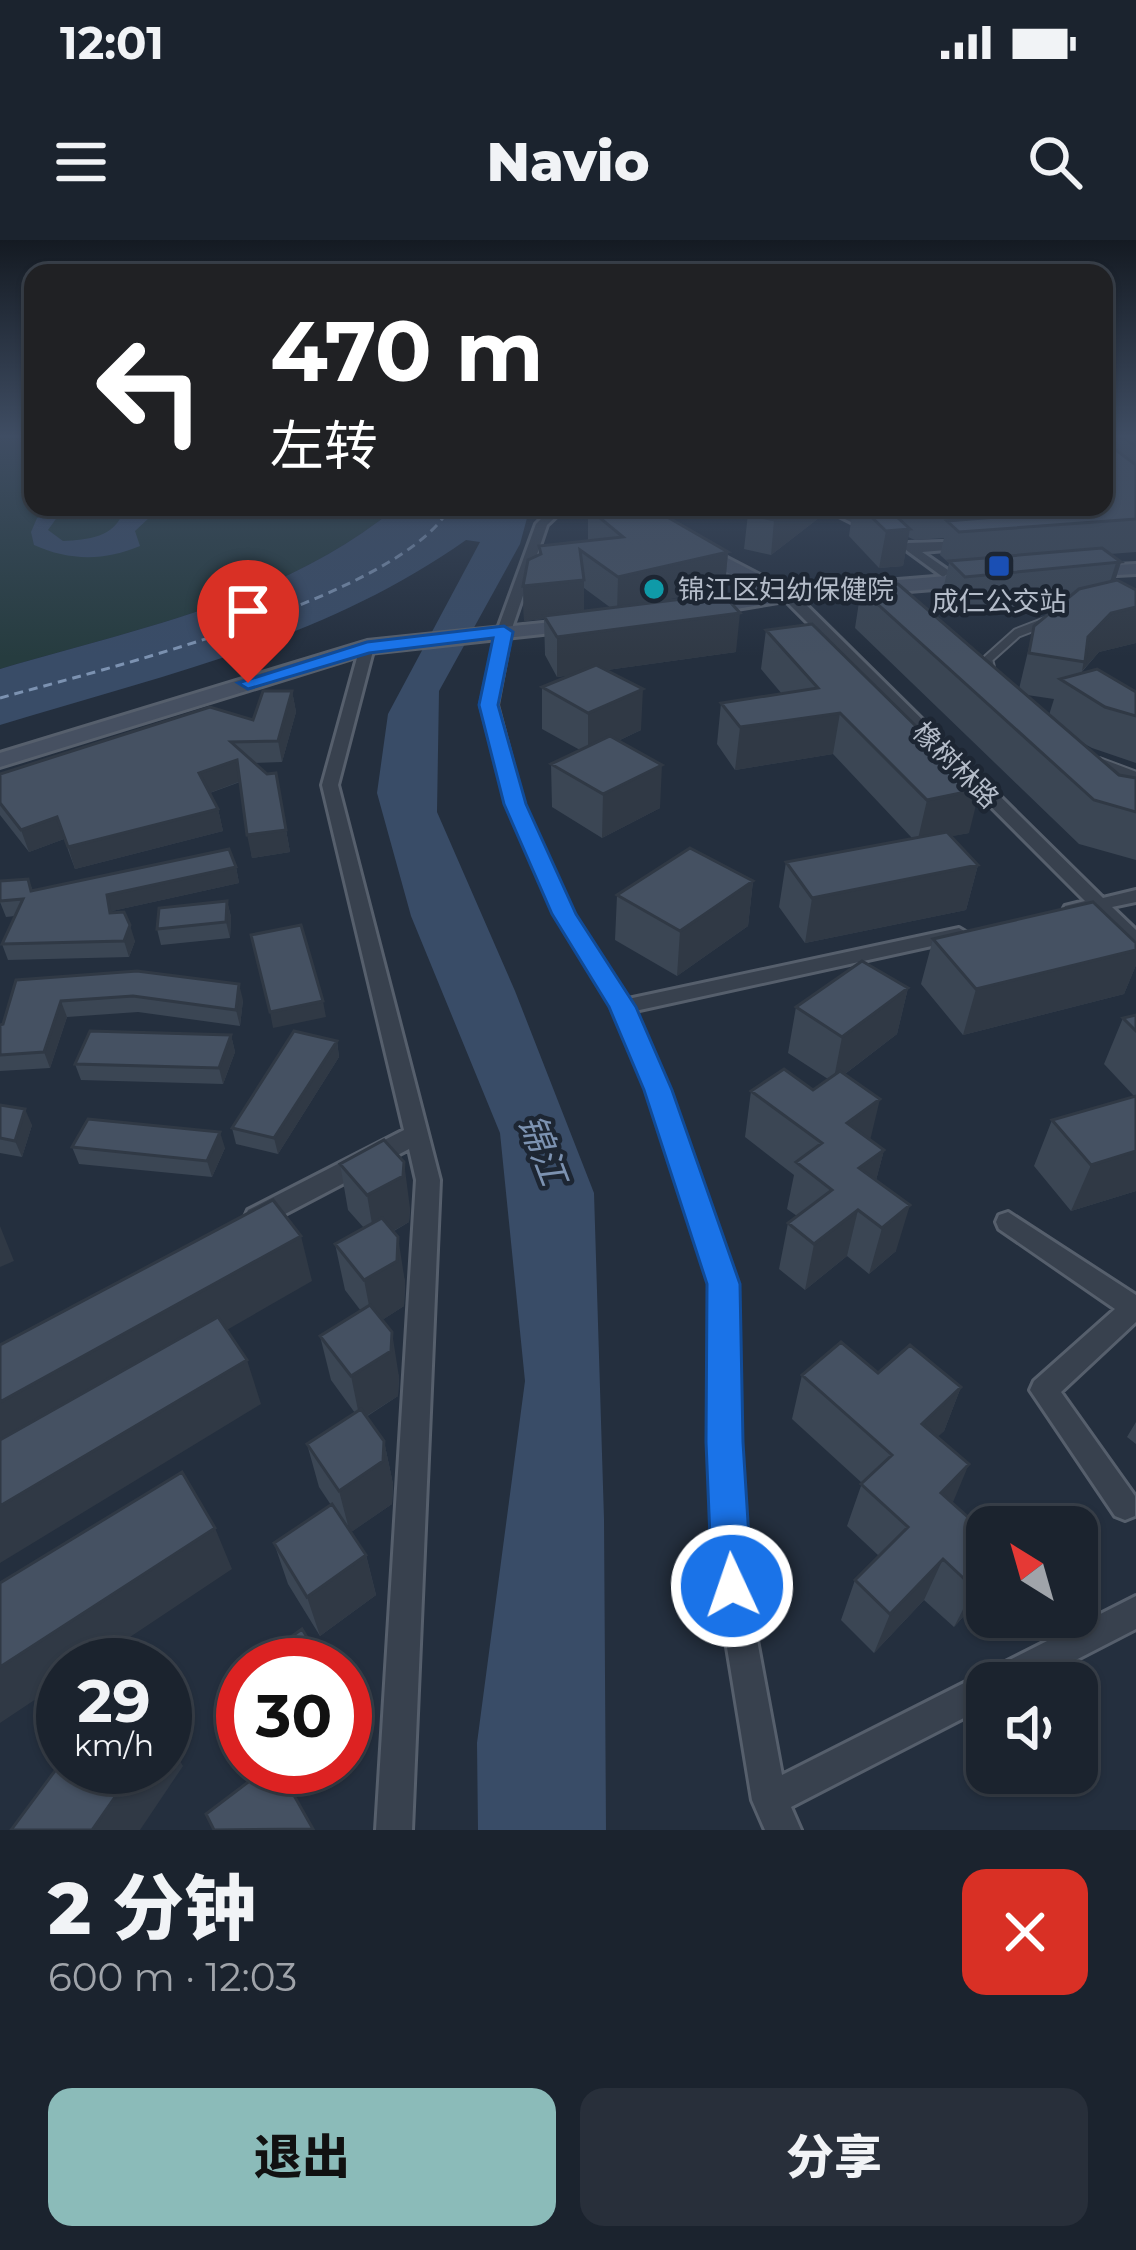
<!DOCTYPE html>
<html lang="zh">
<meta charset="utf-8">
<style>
:root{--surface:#1b232e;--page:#282f3a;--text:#f1f3f6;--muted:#a0a4aa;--line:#39404a;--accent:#8bbbb9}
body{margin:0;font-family:Montserrat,"Noto Sans SC",sans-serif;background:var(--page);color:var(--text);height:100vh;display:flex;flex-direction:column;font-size:45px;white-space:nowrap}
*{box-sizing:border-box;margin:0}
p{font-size:39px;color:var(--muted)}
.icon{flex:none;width:66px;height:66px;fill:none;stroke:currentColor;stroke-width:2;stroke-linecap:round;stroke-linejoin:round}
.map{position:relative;height:1590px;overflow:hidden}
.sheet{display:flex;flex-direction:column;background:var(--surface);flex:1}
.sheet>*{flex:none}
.hud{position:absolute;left:24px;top:24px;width:1089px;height:252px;border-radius:24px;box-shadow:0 3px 9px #0004,0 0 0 3px var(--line);background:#202124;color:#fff;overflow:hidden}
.needle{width:78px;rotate:323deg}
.controls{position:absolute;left:966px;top:1266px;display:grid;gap:24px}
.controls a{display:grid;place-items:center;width:132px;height:132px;border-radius:24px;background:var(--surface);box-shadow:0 3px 9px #0004,0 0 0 3px var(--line);font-size:60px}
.speed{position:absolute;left:36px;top:1398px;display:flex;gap:24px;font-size:60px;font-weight:700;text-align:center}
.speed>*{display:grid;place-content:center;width:156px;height:156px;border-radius:50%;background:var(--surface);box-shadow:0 3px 9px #0004,0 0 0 3px var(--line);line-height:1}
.speed small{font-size:30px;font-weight:400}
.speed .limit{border:18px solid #d22;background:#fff;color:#111}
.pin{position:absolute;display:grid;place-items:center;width:102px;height:102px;color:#fff;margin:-123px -51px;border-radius:50% 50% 50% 0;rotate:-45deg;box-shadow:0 0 12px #0007}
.pin .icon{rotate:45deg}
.me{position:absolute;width:132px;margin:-66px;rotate:357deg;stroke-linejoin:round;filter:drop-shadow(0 0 9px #0008)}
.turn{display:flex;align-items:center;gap:42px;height:252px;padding:0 48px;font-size:54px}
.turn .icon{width:156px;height:156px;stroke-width:2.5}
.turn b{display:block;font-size:84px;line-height:102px}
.round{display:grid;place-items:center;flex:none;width:126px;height:126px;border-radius:24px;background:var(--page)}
.headline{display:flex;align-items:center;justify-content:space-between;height:204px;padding:0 48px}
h1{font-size:72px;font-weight:800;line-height:90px}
.cta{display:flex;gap:24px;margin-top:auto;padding:24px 48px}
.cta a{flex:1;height:138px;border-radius:24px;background:var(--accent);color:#111;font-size:48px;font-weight:800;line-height:138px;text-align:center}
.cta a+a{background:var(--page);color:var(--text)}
.status{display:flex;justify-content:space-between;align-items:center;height:84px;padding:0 60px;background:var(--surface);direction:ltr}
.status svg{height:33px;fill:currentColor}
header{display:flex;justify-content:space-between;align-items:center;height:156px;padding:0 48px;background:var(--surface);font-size:54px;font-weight:800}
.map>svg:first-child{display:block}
</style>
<div class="status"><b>12:01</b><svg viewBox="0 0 49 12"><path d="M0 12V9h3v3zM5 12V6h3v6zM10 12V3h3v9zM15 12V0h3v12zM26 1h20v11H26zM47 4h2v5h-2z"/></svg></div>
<header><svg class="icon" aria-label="menu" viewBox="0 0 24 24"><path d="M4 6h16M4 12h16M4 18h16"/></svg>Navio<svg class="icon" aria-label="search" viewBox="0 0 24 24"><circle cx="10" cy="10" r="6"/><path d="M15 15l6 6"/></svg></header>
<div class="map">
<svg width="1136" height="1590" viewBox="0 0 1136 1590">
<rect width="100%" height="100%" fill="#242f3e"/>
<path fill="#263c3f" d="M0,194H33V267H397C284,360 137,389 0,429Z"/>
<path fill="#394c67" d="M63,267H82L58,276L48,290L63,301C87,300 116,297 123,271L113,267H179L150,277L135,291L140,306C105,321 69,321 34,305L31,292L37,278Z
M397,267H530L520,304L439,451L437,572L515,751L594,953L604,1279L606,1590H478L477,1503L525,1141L500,893L411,676L377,553L388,474L480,302L466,300C325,400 163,435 0,485V429C137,389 284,360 397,267Z"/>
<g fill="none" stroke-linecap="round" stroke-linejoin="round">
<path stroke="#7c92b1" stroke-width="3" stroke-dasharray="9 6" stroke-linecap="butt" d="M0,458C100,430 402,357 450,267"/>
<defs>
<path id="lane" d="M992,436L988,419L1017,393L1048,381
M1099,522L1136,536"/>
<path id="street" d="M553,267H566L547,285L511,391L497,465L523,564L573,674L628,759L959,688L969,694L959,700L635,771L669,850L737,1044L739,1202L747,1346L782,1535L1136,1356V1389L1031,1443H987V1466L791,1567L801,1590H765L752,1560L717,1346L711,1202V1044L647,850L613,767L555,674L507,564L481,465L497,391L536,284Z
M821,267H836L881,289L871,292Z
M974,301L976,304L970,308L922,312L948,330L949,333L943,337L902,307L908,303Z
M775,344H785L1103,658L1136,650V662L1112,667L1136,690V707L1129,705L1095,671L1065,674L1063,670L1065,666L1085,661L775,350Z
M367,403L374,407L338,545L440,940L412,1590H376L416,940L409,909L266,984L257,987L248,984L245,977L248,970L404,890L322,545L360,407Z
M1008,972L1136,1055V1082L1061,1152L1135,1256V1276L1125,1280L1115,1276L1030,1150L1034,1141L1115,1069L999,989L996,982L999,975Z"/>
<path id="secondary" d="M608,267H629L787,349L984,333L993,339L984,345L784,361L695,376L685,370L688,366L765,353Z
M1136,324V334L1079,337L1070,332L1079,327Z
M582,379L589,381V389L369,413L0,527V513L367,401Z"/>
</defs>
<use href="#lane" stroke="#565f6c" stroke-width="12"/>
<use href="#street" stroke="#565f6c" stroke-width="6"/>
<use href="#secondary" stroke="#565f6c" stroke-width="6"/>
<use href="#lane" stroke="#38414e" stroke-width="8"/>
<use href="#street" fill="#38414e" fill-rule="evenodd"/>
<use href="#secondary" fill="#465061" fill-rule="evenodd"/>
</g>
<path fill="#3b4654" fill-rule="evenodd" d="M1104,194H1136V312L1110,314L1121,322L1115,340L1136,350V403L1099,412L1081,433L1136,452V523L1092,508L1079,501L1119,535L1136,538V620L1079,604L855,388L861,349L1019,449L1034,386L1059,366L957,375L941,359L949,323L940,315L944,298L915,300L908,297L903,326L879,328L849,296L853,267H1104ZM1027,455L1054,459L1049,475Z
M710,267H738L728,272Z
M588,268L728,312L725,346L660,361L736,412L607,430L641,490L618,501L660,568L602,598L552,567L551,524L580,510L542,489V447L571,435L557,437L545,415L544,379L524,381L523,346L539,315V306L588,301ZM584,348L611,368L584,371Z
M748,274H824L771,315L744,309Z
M766,390L969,593L951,596L978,625L966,670L805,703L779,667L786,622L912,598L833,514L735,530L717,504L721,463L782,454L761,429Z
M292,451L296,472L282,522L254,523L267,534L276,533L290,612L252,618L240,542L210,553L218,569L223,591L75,629L64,599L29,612L0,575V534L253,480Z
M236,627L239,643L112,671L135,701L129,717L8,720L2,704L15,676L6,677L0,662L28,639L33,651Z
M753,641L748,686L677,736L615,700L617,655Z
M227,661L231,677L230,698L161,705L157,689Z
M933,699L1136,710V725L1124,754L963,795L921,744Z
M16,740L243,760L240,786L138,772L67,777L50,828L0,831V785L3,784Z
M908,748L897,794L845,834L870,900L884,910L876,940L896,1011L869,1034L847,1016L805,1050L779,1029L788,983L797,976L787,969L794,935L745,897L751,851L813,850L828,839L788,813L796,767Z
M1136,775V951L1071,971L1034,926L1052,880L1134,856L1104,824L1123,778Z
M231,795L235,812L223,844L81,840L75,824Z
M337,801L339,817L278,914L236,904L232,888Z
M0,865L32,885L22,917L0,913Z
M72,907L225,908L212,937L79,924Z
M340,924L410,968L409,982L394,991L405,1042L404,1066L382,1080L399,1137L398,1156L366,1177L384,1201L393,1244L392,1264L351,1292L366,1315L376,1355L320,1396L288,1344L274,1303L331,1265L319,1247L307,1204L355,1173L331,1140L320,1096L361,1071L345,1050L335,1004L364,988L348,970Z
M878,1133L961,1147L944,1191L937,1197L952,1264L987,1294V1350L954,1387L924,1360L874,1413L841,1380L855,1340L879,1316L847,1286L862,1243L792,1179L802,1135Z
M1136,1182V1204L1127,1197Z"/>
<path fill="#303945" d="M793,267H825L824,274L771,315L774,280Z
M910,289L903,326L879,328L886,291Z
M728,312L725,346L617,372L618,337Z
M1121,322L1109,360L1104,361L1116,323Z
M584,340V375L544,376V379L524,381L523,346Z
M1136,367V403L1099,412L1082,431L1088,397L1111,373Z
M740,373L736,412L557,437V397Z
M643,449L641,490L588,515V473Z
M292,451L296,472L282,522L278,501Z
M840,473L833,514L735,530L740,487Z
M237,520L241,541L204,555L199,533Z
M662,525L660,568L602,598L603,554Z
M980,549L969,593L917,603L927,560Z
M218,569L223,591L75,629L68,607Z
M57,577L64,599L29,612L21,590Z
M286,590L290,612L252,618L247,595Z
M978,625L966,670L805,703L812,658Z
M236,627L239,643L112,671L115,689L107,655Z
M753,641L748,686L677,736L680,691Z
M227,661L231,677L230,698L226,682Z
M130,685L135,701L129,717L124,701Z
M1136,710V725L1124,754L963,795L976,749Z
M239,744L243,760L240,786L236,770Z
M908,748L897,794L833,843L842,797Z
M61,761L67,777L50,828L44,812Z
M323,761L326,777L273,788L270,772Z
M231,795L235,812L223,844L219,828Z
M337,801L339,817L278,914L274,898Z
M880,859L869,905L847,883Z
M25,869L32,885L22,917L15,901Z
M220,892L225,908L212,937L207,921Z
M884,910L872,956L859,928Z
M1136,911V951L1071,971L1091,925Z
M404,922L410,968L409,982L375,1001L367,955Z
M910,965L896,1011L869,1034L882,988Z
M858,970L847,1016L805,1050L814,1004Z
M0,986L14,1021L0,1027Z
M301,996L312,1041L0,1220V1162Z
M398,997L405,1042L404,1066L373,1086L364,1040Z
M392,1092L399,1137L398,1156L360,1180L351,1136Z
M247,1120L261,1164L0,1323V1266Z
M961,1147L944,1191L906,1227L922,1184Z
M384,1201L393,1244L392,1264L350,1293L339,1251Z
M969,1224L951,1267L941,1253Z
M215,1288L232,1329L88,1425H63V1441L0,1483V1427Z
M366,1315L376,1355L320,1396L307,1357Z
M943,1319L924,1360L874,1413L890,1374Z
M987,1334V1350L954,1387L974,1348Z
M345,1468L350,1484L345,1488Z
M165,1496L183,1526L140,1590H92L136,1527H165Z"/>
<path fill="#455162" stroke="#303945" stroke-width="3" d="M1104,194H1109L1108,204L1136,225V279L959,292L947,281L1047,273L1054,267H1104Z
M1117,194H1136V206Z
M592,267H650L728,312L618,337L580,310L584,340L523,346L528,320L541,314L539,306L623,297L588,268Z
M758,267H793L774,280L748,274Z
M861,267H886L910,289L886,291Z
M1102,308L1121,322L965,337L949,321Z
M1117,340L1136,350V367L1111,373L1088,397L1085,422L1029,413L1034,386L1079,349Z
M898,344L1119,535L1136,538V572L1094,560L861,349Z
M723,354L740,373L557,397L544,376Z
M812,384L980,549L927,560L840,473L740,487L721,463L818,448L766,390Z
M596,425L643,449L588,473L542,447Z
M1097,429L1136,452V476L1105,467L1060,439Z
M263,451H292L278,501L231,502L267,534L276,533L286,590L247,595L237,520L199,533L218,569L68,607L57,577L21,590L0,563V534L210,467L253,480Z
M610,496L662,525L603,554L551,524Z
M947,592L978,625L812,658L786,622Z
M690,608L753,641L680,691L617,655Z
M229,609L236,627L107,655L110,673L124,672L130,685L124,701L2,704L23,659L0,661V641L28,639L31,651Z
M227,661L226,682L157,689L159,668Z
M1093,662L1136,703V710L976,749L933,699Z
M301,685L323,761L270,772L251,695Z
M862,721L908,748L842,797L796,767Z
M137,731L239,744L236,770L133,756L61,761L44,812L0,815V785L3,784L16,740Z
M1136,775V791L1123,778Z
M90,791L231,795L219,828L75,824Z
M294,791L337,801L274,898L232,888Z
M784,829L813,850L840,831L880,859L847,883L884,910L859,928L910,965L882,988L858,970L814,1004L788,983L832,950L796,922L822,903L751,851Z
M1136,856V911L1091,925L1052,880Z
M0,865L25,869L15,901L0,898Z
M88,879L220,892L207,921L72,907Z
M384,900L404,922L403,936L367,955L340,924Z
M273,960L301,996L0,1162V1105Z
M382,978L398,997L397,1021L364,1040L335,1004Z
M370,1065L392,1092L391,1111L351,1136L320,1096Z
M218,1077L247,1120L0,1266V1200Z
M841,1102L878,1133L910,1105L961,1147L922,1184L969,1224L941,1253L987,1294V1334L974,1348L943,1319L890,1374L855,1340L908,1287L861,1244L892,1215L802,1135Z
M361,1169L384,1201L383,1221L339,1251L307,1204Z
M182,1232L215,1288L0,1427V1343Z
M332,1264L366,1315L307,1357L274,1303Z
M302,1389L324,1425H252Z
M63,1520V1527H136L92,1590H11Z
M268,1527H278L313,1589L214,1590L206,1574Z"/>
<linearGradient id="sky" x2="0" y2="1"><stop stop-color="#141a22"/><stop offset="0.47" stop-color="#3f4d63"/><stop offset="1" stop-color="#3f4d63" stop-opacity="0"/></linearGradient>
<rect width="1136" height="417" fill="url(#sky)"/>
<path fill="#1a73e8" stroke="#114b97" stroke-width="3" d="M504,386L513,392L498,465L526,564L576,674L636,767L672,850L740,1044L743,1202L752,1346L746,1361L732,1366L718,1361L712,1346L706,1202L707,1044L644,850L609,767L552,674L504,564L479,465L493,398L369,413L248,449L238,443L367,402Z"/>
<rect fill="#1a4fb4" stroke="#1d2633" stroke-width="4.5" x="987" y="314" width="24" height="24" rx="6"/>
<circle fill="#0f9aa8" stroke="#1d2633" stroke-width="4.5" cx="654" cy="349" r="12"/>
<g text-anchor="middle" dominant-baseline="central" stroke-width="9" stroke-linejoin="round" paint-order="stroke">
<g font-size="27" fill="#b4bcc9" stroke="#1d2633" text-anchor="start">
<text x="678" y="349">锦江区妇幼保健院</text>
<text x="999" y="361" text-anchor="middle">成仁公交站</text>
</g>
<g font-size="27" fill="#b4bcc9" stroke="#1d2633">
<text transform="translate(956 525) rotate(45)">橡树林路</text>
</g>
<g font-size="36" font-style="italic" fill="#7c92b1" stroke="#1d2633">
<text transform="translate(543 909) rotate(69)">锦江</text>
</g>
</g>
</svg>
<div class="controls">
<a><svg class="needle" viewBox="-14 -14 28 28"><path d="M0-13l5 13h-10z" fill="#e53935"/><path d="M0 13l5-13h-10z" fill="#a0a4aa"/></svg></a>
<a><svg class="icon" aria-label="sound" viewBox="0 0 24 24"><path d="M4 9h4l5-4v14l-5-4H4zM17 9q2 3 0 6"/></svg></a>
</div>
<div class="speed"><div>29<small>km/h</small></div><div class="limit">30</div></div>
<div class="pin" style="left:248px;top:443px;background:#d93025"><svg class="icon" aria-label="arrive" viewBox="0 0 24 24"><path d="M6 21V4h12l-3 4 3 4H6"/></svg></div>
<svg class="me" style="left:732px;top:1346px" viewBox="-20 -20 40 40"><circle r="17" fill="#1a73e8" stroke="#fff" stroke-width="3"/><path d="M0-11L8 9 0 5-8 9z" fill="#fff"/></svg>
<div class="hud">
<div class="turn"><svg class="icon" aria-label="left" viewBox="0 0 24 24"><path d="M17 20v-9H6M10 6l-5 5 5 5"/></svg><div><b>470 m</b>左转</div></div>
</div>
</div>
<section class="sheet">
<div class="headline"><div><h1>2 分钟</h1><p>600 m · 12:03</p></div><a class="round" style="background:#d93025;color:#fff"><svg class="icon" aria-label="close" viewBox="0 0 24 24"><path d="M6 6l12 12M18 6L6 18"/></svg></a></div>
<div class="cta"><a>退出</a><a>分享</a></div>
</section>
